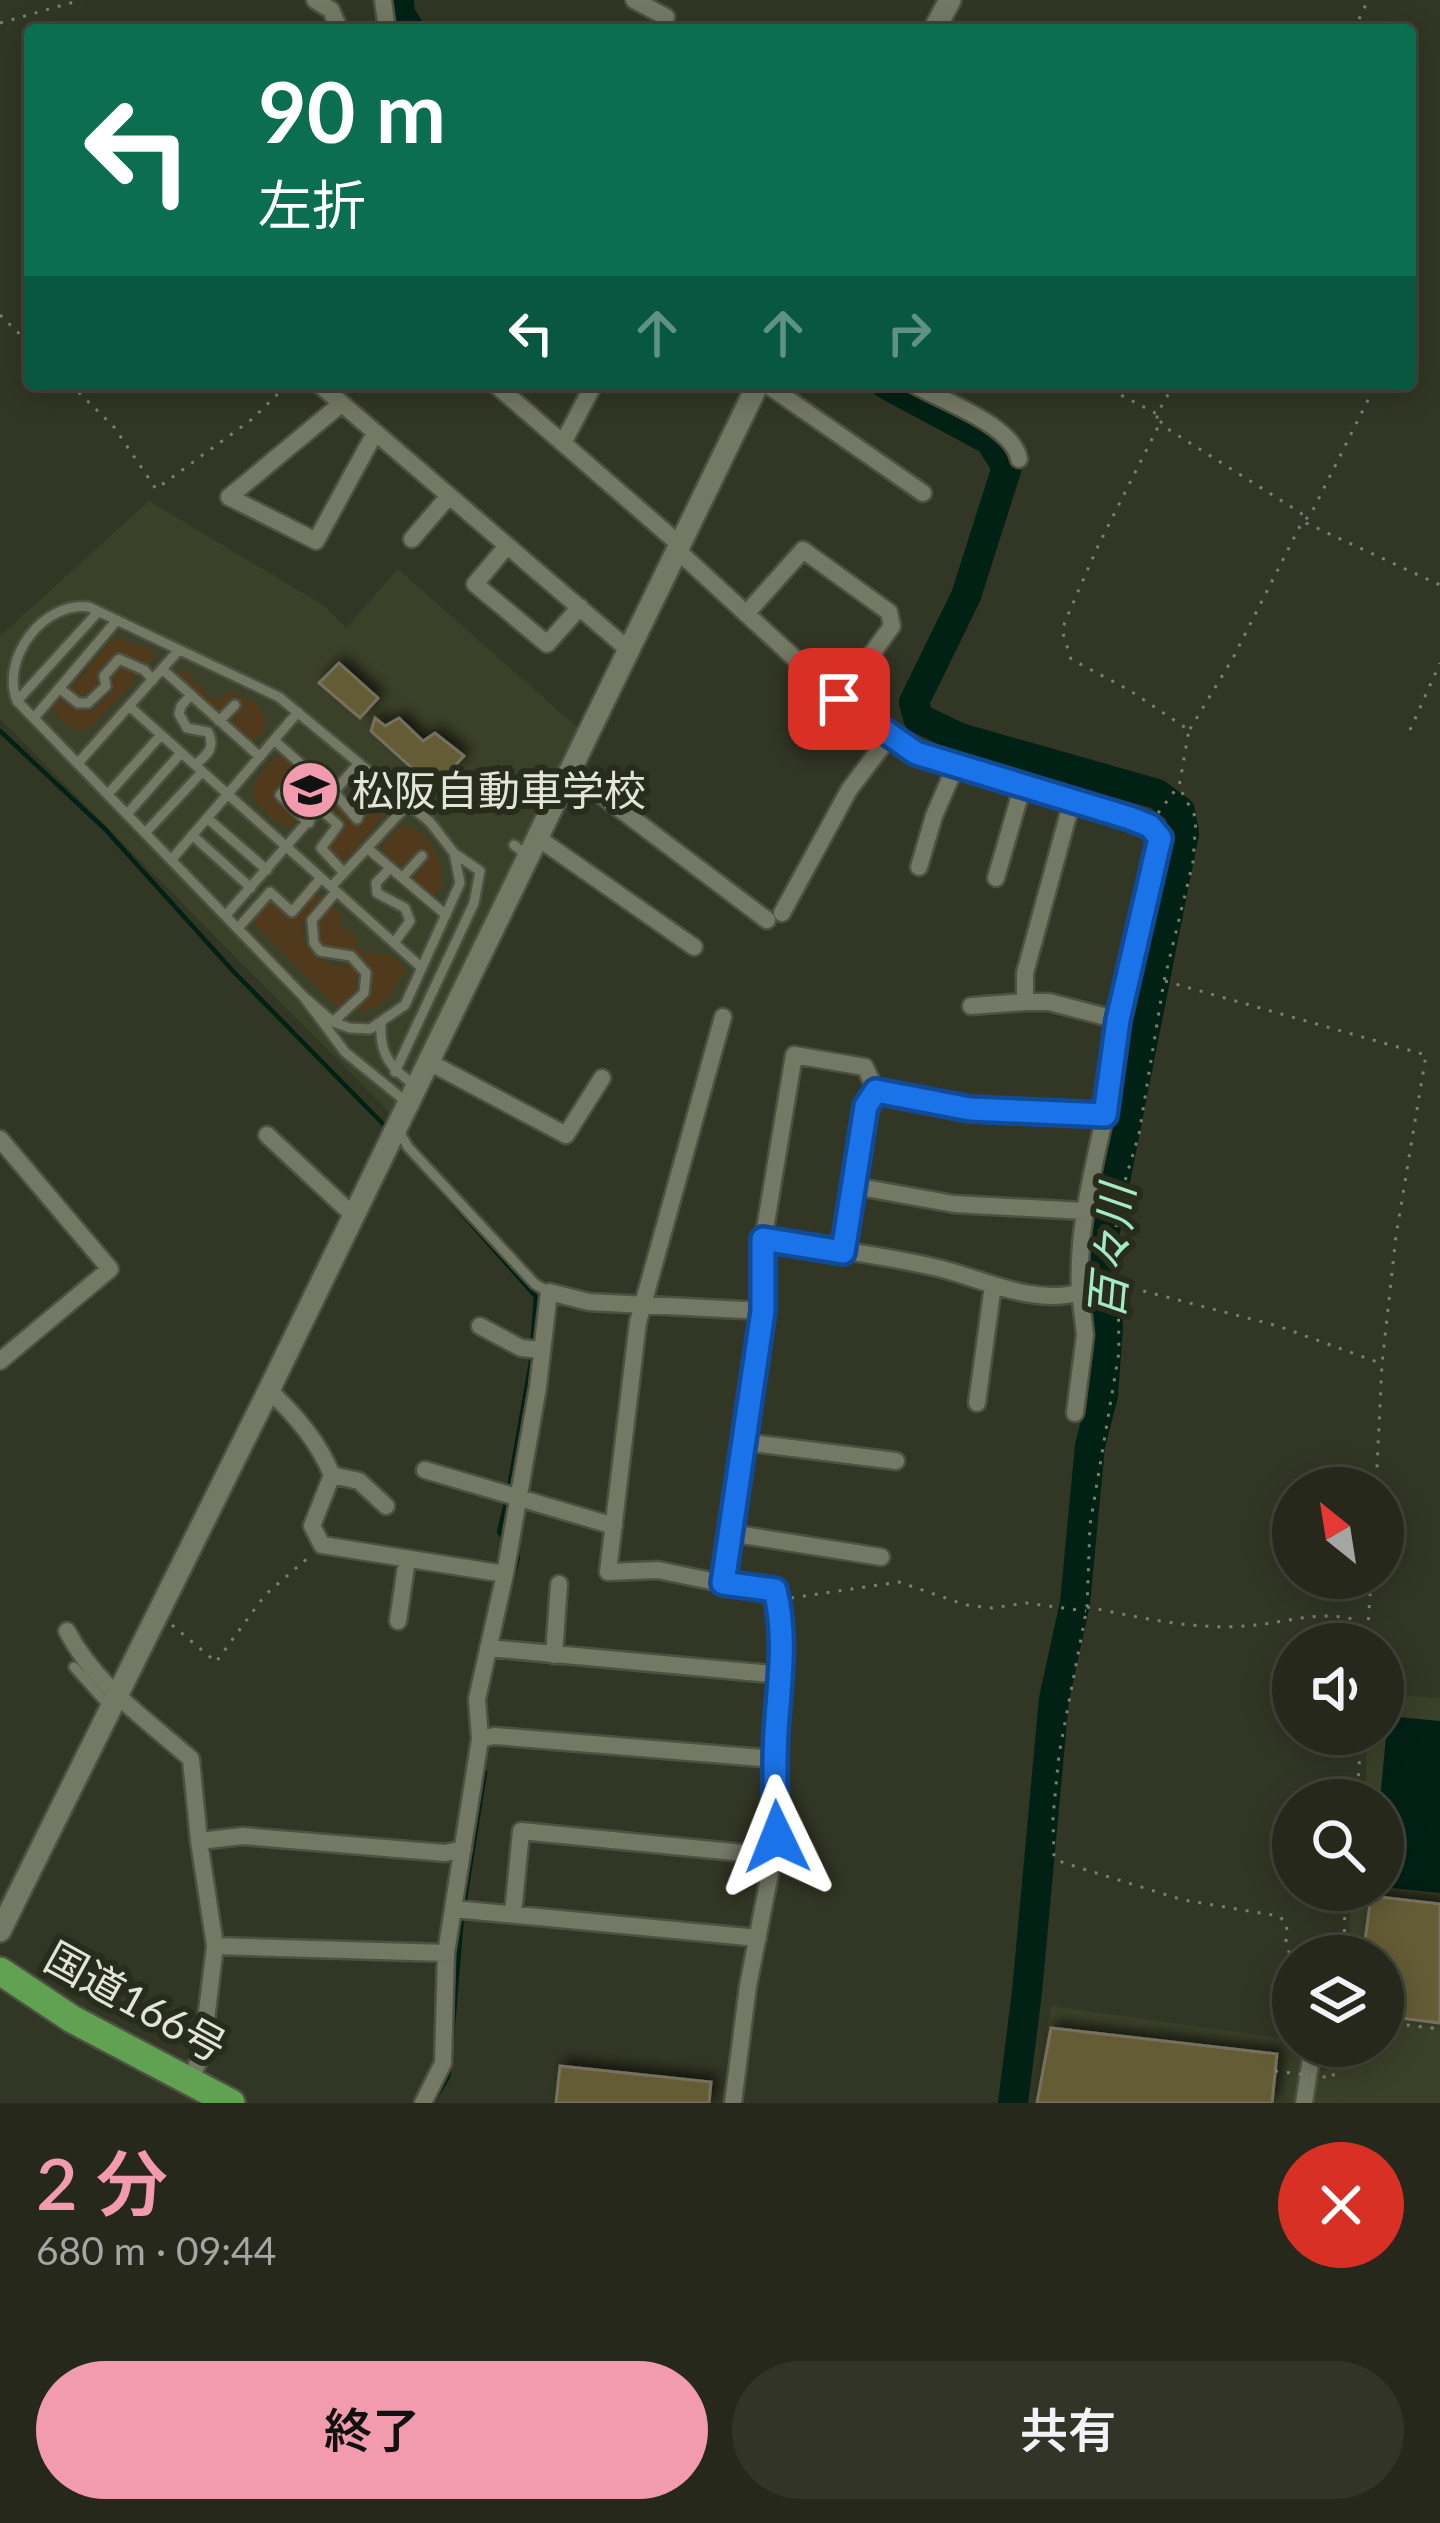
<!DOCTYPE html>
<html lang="ja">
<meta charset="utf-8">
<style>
:root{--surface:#26281b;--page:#323428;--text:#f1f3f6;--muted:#a4a6a3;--line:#42443a;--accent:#f29aae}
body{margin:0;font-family:Lato,"Noto Sans JP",sans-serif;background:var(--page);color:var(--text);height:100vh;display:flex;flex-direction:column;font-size:45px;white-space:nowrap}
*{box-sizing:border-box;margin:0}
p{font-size:39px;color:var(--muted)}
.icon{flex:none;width:66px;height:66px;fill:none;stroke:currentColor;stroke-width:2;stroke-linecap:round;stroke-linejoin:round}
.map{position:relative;height:2103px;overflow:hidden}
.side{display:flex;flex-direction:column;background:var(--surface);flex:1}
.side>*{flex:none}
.top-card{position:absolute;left:24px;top:24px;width:1392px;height:366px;border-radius:12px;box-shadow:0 6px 30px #0003,0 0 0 3px var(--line);background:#0b6e4f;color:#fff;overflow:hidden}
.needle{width:78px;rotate:330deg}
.controls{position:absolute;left:1272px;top:1467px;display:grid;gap:24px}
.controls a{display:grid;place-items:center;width:132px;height:132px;border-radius:50%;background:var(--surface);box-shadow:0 6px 30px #0003,0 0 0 3px var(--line);font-size:60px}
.pin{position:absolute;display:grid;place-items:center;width:102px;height:102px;color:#fff;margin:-51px;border-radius:24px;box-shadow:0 6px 18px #0006}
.me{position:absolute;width:132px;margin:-66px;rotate:358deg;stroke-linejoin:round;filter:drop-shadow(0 0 9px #0008)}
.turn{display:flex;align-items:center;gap:42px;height:252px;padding:0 36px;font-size:54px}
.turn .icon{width:156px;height:156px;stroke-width:2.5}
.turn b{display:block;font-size:84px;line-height:102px}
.lanes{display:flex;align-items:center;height:114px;padding:0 36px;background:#0003;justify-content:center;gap:60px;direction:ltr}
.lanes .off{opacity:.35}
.round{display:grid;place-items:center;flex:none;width:126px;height:126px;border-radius:63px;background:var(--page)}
.head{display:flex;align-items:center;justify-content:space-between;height:204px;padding:0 36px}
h1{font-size:72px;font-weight:600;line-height:90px;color:var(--accent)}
.primary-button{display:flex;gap:24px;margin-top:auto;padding:24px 36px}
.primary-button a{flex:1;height:138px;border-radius:72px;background:var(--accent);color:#111;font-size:48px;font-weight:600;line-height:138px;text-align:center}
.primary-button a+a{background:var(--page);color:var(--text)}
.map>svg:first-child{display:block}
</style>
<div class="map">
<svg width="1440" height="2103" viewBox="0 0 1440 2103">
<defs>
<filter id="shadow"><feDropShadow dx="6" dy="-6" stdDeviation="6" flood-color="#0009"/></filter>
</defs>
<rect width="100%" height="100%" fill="#323624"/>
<path fill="#3b4029" d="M149,501L323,605L346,628L398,569L580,730L390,1113L0,719V636Z
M1383,1694L1440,1698V2103H1036L1051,2006L1293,2040V2046H1303L1300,2067L1326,2071L1330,2046H1383V1956H1347L1352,1890H1383V1800H1365L1367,1734H1383Z"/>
<path fill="#503a1b" d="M114,637L150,649L154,657L151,663L119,653L99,669L96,690L80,697L69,690Z
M123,666L137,674L132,684L92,726C75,735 66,724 54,711L55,704L61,700C110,735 102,679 123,666Z
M181,670L192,674L189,680L205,689L204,695L217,700L230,692L255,702L266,720L263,734L251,740L232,724L242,705L234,698L219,712L177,676Z
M278,755L297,767L273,795L297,821L289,828C247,805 243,788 278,755Z
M371,794L386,802V813L347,859L341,862L328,847L346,824L330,803L337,801L359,826Z
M401,825C434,829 440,859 443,888L433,895L417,883L415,875L429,859L420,850L400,867L381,848Z
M318,892L322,898C316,905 306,914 303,923C298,939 314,959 329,963C342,967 347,963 358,972L356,989L342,1006H336L254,923L253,918L271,899L294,919Z
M331,906L344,915L338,924L359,938L355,945L366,954L373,951L378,956L390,954L405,969C393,991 384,1013 356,1010C372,992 382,967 354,953C340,947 329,950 317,938L319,921Z"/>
<path fill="#022115" d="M1388,1716L1440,1721V1893L1383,1887L1380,1800Z"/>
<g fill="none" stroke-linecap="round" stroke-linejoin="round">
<path stroke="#022115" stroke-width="4.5" d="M0,731L105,829L233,971L386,1127
M421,1167L536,1297L531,1362L509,1488
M505,1539L499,1532L507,1499
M506,1606L518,1557L515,1553
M464,1905L485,1772
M452,2036L462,1916
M432,2103L448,2077L450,2066"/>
<path stroke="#022115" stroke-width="30" d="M399,0L400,14L410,30
M886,384L990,440L1007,467L966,596L914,702L918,718L960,738L1157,794L1180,811L1184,833L1103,1241V1283L1108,1327L1103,1395L1090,1446L1075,1603L1054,1699L1027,1992L1013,2103"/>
</g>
<path fill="#645b35" stroke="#76715e" stroke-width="3" filter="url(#shadow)" d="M339,663L378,698L360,718L319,683Z
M375,718L385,726L399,718L423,741L435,733L464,756L434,788L371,731Z
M1371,1896L1440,1904V2023L1383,2016V1956H1363Z
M1051,2028L1277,2054L1272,2103H1037Z
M560,2066L711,2082L709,2103H556Z"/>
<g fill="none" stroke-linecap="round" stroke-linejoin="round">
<defs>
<path id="service" d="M162,669L260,757
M59,688L78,703H88L106,686L104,676L119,659L144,670L153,680
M191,695L181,706L179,714L187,728L208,732C216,748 207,755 195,765
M17,701L98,612
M129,706L422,968
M34,718L117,620
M219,721L235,705
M274,740L305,768L280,795L309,823
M79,762L179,650
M334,792L357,819L375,777
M109,793L161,735
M320,809L338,825L321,848L344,873
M128,813L181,753
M207,818L267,870
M146,832L202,772
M192,835L251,888
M514,845L529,857
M367,848L446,915
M172,859L298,712
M390,868L376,883L377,893L405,908L410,921L394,943
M402,878L422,856
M331,887L408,804
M226,915L359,763
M238,928L270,892L292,912L321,878
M303,996L333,1022L350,1028L370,1029L405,1005L460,883L454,853L430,822L279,697L89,607C44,601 0,658 17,701L303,996L345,1052L409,1104
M333,1022L364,993L366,973L351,956L320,951L314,943L312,920L336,892
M381,1024C379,1056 392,1069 417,1087
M395,1072L474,903L480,871L454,853
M397,1128L408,1147L535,1284L549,1292
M74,1667L108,1705"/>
<path id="minor" d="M315,0L331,10L337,24
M383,0L387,30
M634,0L666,17L661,30
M319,384L630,651
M495,384L679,544
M766,384L923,493
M913,384C942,401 1013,425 1019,459
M341,404L229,497L316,541L375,433
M564,441L594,384
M412,539L449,496
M507,546L475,584L547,644L580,607
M677,550L839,699L917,753L1130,818L1150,826L1160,838L1118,1020L1105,1115L970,1109L876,1091L865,1067L794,1055L761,1253L763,1311L723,1583
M746,614L803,550L889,612L892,626L839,699
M571,772L767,920
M1072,801L1025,973V1002H1049L1118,1020
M538,838L694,947
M919,867L934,816L956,765
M996,878L1022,788
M782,913L849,790L889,737
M971,1006L1025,1002
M723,1017L638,1322L608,1572L658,1570L740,1587L775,1590L783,1659L775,1759L777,1837L748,1986L733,2103
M429,1062L566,1135L602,1078
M267,1135L354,1216
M0,1139L110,1269L0,1361
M854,1186L954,1204L1084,1211
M763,1239C822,1248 884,1255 942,1269C985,1280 1036,1306 1080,1292C1077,1231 1092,1174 1105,1115
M843,1252L866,1106L876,1091
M480,1326L521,1348L540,1350
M269,1390C295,1415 318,1441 332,1475L312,1526L322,1545L505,1574L538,1387L549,1292L589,1302L763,1311
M977,1403L993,1285
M1075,1413L1085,1335L1080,1292
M744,1442L896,1461
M425,1470L614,1526
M332,1475L359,1481L386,1506
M730,1533L881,1557
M398,1621L407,1559
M67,1631C95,1685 146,1719 191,1759L199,1841L215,1946L202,2053L190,2081
M488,1648L782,1675
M554,1655L559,1584
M480,1739L494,1736L775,1759
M199,1841L243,1836L445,1853L463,1849
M454,1909L758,1938
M513,1914L521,1831L774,1856
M215,1946L446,1953
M423,2103L443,2063L446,1953L480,1739L477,1699L505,1574
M1304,2103L1312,2052"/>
<path id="tertiary" d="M934,30L950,0
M0,1931L269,1390L758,384"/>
<path id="trunk" d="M0,1971L72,2019L231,2103"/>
</defs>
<use href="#service" stroke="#4e5142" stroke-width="14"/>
<use href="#minor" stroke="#4e5142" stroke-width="21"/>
<use href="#tertiary" stroke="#4e5142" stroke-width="26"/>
<use href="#trunk" stroke="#4e5142" stroke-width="32"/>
<path stroke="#7c7f70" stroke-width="3" stroke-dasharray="3 9" stroke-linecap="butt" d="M0,23L81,0
M1354,30L1368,0
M0,315L30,344
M70,384L114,427L156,489L251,420L288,384
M1100,384L1157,414L1163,426L1301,513L1306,523L1440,585
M1174,384L1157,414V429L1098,546L1067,617L1062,630L1071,659L1129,690L1189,730L1179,787L1196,818L1193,862L1164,981L1139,1134L1122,1191L1111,1259L1118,1285L1119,1352L1090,1525L1087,1607L1059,1754L1053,1817L1054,1858L1064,1863L1183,1900L1279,1916L1287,1924L1286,1940L1293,1968
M1190,729L1233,658L1301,524L1311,514L1376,384
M1410,730L1440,663
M1158,813L1177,788
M1165,981L1426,1055L1396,1236L1382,1364L1376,1488
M1120,1285L1278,1326L1380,1363
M791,1598L899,1582L966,1605L992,1608L1026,1603L1086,1611
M1087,1607C1138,1617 1193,1630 1245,1626C1283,1624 1318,1609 1356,1620
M172,1625L216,1662L265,1595L310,1556
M1367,1644L1371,1578
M1357,1800L1361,1734
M1344,1956L1345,1890
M1383,2022L1440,2029"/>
<use href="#service" stroke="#747965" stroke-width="9"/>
<use href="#minor" stroke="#747965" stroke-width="16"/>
<use href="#tertiary" stroke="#747965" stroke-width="21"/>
<use href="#trunk" stroke="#60a152" stroke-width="27"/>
<path stroke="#7c7f70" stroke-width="3" stroke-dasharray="3 9" stroke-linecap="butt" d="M1275,2071L1333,2078L1336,2046"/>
</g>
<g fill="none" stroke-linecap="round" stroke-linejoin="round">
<defs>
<path id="route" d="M777,1837C775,1801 774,1767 776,1732C779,1684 787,1637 775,1590L723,1583L763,1311V1239L843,1252L866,1106L876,1091L970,1109L1105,1115L1118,1020L1160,838L1150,826L1130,818L916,753L839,699"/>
</defs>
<use href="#route" stroke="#114b97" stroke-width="30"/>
<use href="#route" stroke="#1a73e8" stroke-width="21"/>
</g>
<defs>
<symbol id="school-disc" viewBox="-11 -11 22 22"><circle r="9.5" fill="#f29aae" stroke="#282c1b"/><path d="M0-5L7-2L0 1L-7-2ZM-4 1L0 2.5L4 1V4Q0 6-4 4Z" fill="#111"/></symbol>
</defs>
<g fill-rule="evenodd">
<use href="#school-disc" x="277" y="757" width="66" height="66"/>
</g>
<g text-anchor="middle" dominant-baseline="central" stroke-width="12" stroke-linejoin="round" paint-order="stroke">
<g font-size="42" fill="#e3e5da" stroke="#282c1b" text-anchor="start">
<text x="352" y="790">松阪自動車学校</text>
</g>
<g font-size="42" fill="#e3e5da" stroke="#282c1b">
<text transform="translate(136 2001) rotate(29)">国道166号</text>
</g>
<g font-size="45" font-style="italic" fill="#a2eac8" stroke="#282c1b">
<text transform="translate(1111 1252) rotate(-85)">百々川</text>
</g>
</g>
</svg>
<div class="controls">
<a><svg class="needle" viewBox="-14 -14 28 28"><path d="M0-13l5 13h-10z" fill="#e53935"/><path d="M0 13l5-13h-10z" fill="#a4a6a3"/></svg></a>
<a><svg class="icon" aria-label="sound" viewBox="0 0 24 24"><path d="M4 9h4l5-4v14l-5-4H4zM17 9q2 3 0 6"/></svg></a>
<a><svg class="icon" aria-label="search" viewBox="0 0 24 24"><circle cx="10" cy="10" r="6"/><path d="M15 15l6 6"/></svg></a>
<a><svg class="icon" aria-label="layers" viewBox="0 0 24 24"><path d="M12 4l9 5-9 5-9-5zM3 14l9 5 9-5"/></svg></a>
</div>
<div class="pin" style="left:839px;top:699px;background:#d93025"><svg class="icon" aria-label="arrive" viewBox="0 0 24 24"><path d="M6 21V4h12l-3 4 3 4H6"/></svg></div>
<svg class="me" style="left:777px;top:1837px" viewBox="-20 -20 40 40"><path d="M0-17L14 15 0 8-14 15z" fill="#1a73e8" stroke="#fff" stroke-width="4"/></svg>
<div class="top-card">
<div class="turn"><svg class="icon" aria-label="left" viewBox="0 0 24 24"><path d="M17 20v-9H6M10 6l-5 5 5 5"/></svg><div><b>90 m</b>左折</div></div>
<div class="lanes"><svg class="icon" aria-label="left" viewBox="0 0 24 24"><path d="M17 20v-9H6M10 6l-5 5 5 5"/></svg><svg class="icon off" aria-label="ahead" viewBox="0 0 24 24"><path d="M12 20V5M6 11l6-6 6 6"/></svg><svg class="icon off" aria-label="ahead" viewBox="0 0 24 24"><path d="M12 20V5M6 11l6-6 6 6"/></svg><svg class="icon off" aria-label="right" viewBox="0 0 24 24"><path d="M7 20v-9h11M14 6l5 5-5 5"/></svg></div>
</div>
</div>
<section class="side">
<div class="head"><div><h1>2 分</h1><p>680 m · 09:44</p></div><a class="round" style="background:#d93025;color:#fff"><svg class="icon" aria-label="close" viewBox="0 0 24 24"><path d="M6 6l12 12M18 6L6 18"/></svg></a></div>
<div class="primary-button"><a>終了</a><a>共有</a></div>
</section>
